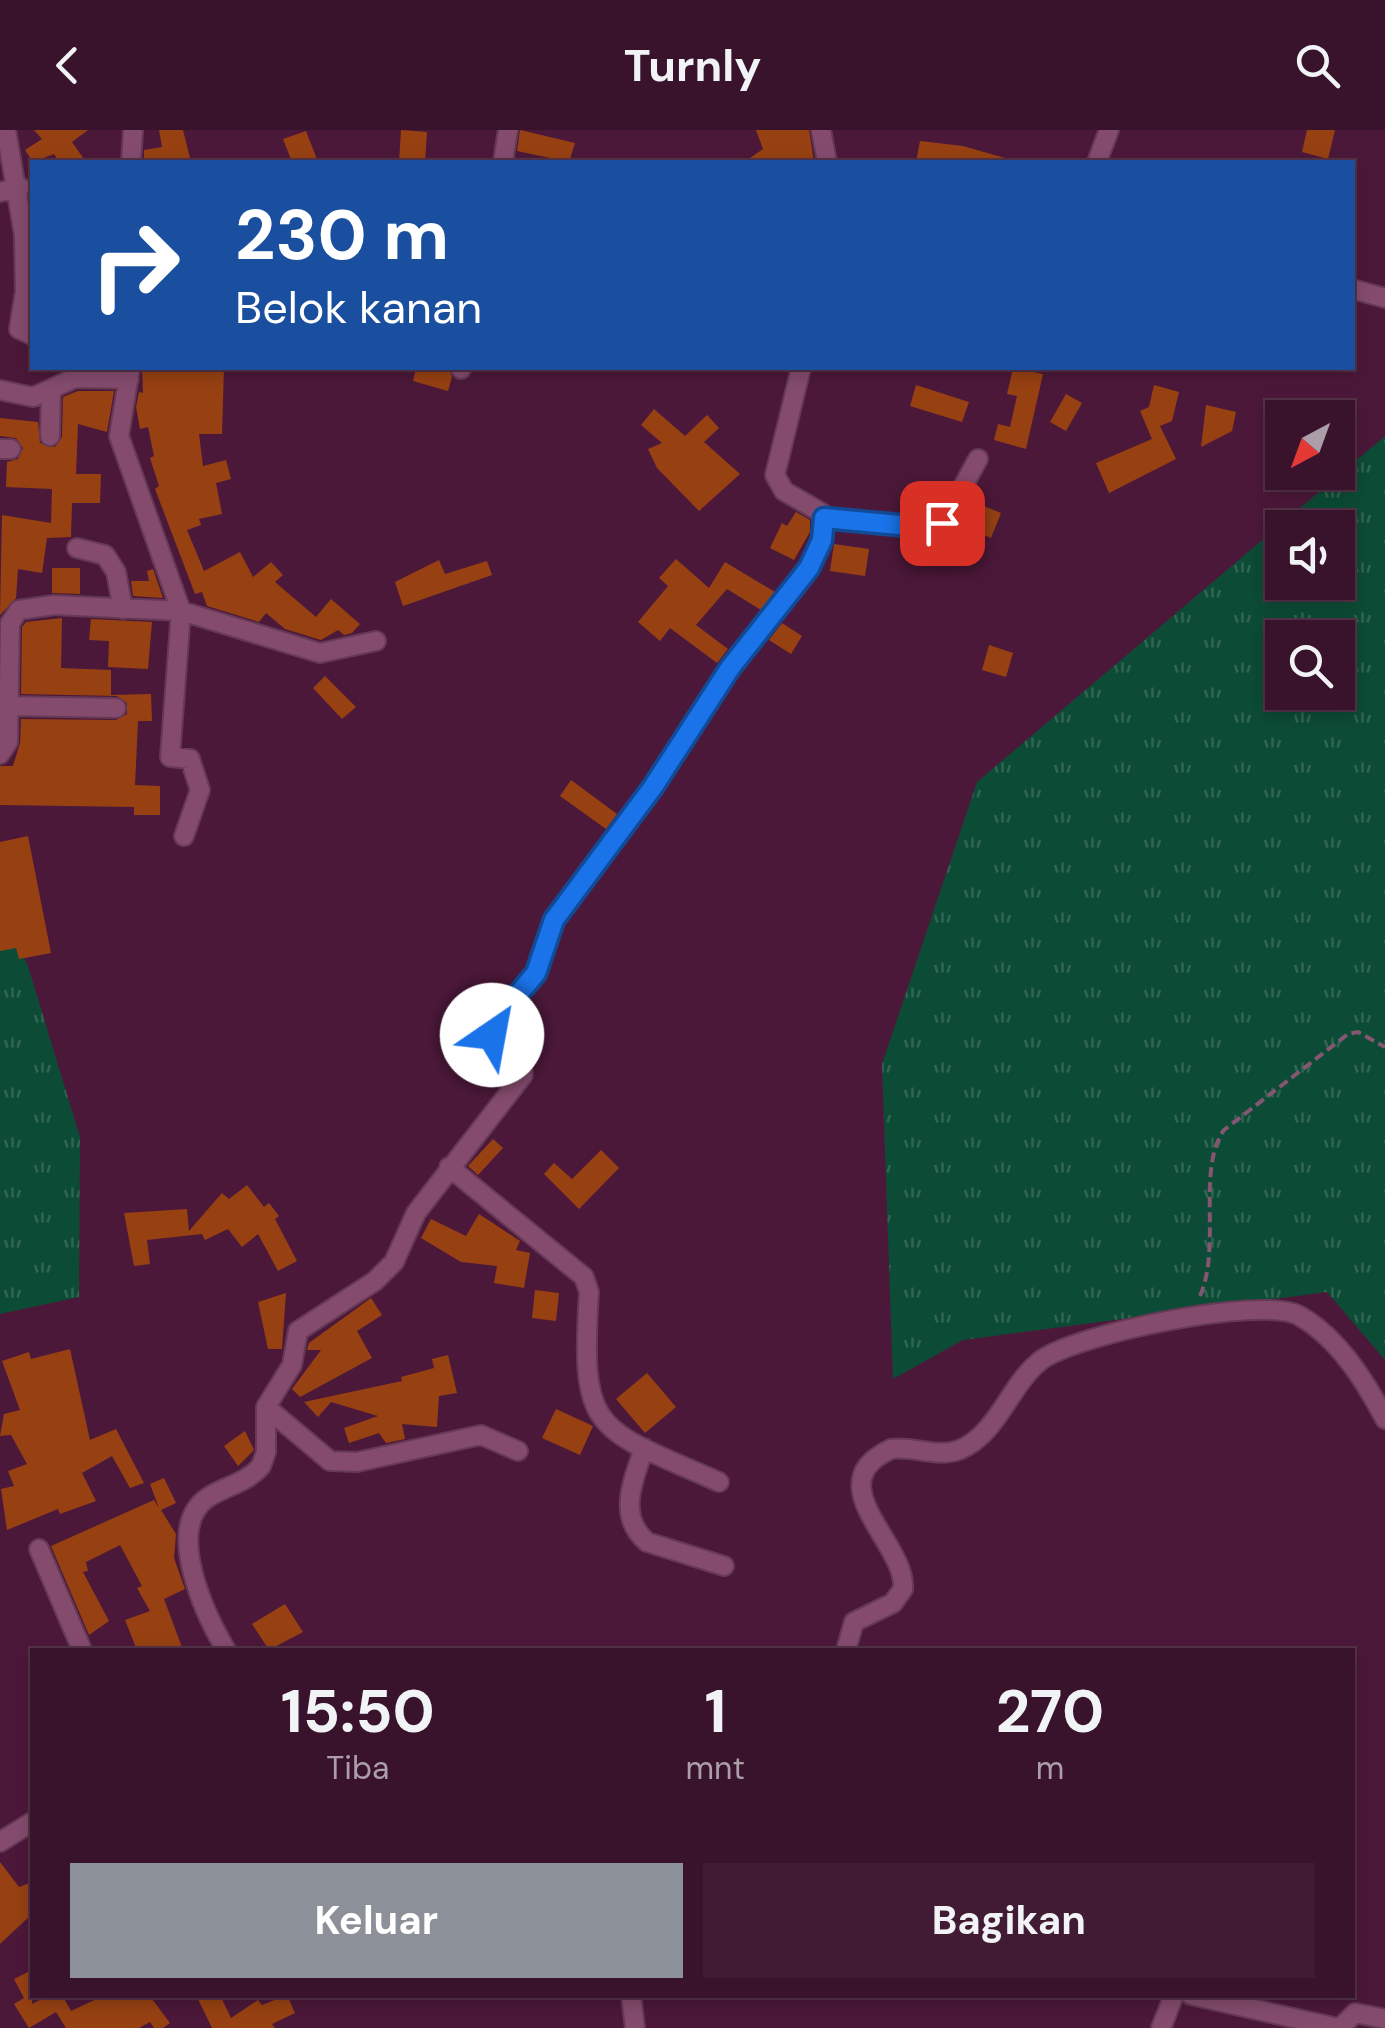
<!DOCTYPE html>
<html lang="id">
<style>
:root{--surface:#39122b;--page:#401b33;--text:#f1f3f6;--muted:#ab9ea9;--line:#533247;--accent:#8c9099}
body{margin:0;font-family:"DM Sans",sans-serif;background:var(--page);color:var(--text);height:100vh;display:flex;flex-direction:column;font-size:38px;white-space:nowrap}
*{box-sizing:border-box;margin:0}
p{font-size:32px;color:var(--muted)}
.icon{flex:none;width:55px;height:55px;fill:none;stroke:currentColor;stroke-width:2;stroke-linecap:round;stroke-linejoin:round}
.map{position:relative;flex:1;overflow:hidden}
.details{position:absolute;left:30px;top:1518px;width:1325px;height:350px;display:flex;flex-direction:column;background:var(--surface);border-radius:0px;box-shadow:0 5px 15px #0003,0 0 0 2px var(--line)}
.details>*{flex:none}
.banner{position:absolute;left:30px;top:30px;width:1325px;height:210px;border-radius:0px;box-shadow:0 5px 15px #0003,0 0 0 2px var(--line);background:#1a4fa0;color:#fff;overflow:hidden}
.needle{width:65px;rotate:221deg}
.controls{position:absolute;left:1265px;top:270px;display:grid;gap:20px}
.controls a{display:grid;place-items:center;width:90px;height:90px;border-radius:0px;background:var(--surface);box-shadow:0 5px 15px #0003,0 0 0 2px var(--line);font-size:50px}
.pin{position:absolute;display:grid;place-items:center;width:85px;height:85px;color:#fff;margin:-42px;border-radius:20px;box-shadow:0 5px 15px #0006}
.me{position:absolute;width:110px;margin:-55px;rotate:33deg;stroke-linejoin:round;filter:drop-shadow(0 0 8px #0008)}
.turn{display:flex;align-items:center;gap:35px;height:210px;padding:0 40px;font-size:45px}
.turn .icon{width:130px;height:130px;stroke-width:2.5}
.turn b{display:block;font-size:70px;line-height:85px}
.eta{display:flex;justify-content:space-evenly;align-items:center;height:170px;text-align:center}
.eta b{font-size:60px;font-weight:700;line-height:70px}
.cta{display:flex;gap:20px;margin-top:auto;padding:20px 40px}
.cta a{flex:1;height:115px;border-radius:0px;background:var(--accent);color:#fff;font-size:40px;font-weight:700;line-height:115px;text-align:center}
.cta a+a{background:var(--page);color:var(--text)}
header{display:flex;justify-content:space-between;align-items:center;height:130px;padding:0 40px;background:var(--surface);font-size:45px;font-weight:700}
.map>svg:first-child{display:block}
</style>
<header><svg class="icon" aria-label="back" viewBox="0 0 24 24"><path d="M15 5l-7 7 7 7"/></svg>Turnly<svg class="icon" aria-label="search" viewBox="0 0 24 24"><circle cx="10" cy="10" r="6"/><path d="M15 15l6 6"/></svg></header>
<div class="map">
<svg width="1385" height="1898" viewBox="0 0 1385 1898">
<defs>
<pattern id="grass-tufts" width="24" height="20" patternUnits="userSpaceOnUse" patternTransform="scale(2.5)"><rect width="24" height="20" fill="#0c4b35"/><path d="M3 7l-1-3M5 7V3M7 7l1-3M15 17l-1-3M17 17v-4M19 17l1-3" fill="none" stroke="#306453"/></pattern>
</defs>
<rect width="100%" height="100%" fill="#4c1839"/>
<path fill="url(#grass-tufts)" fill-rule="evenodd" d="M1385,306V1230L1327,1162L963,1210L893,1249L882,934L977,652ZM1282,398H1338V452H1282ZM1282,508H1338V562H1282Z
M0,787L27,833L80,1007L79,1167L0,1184Z"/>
<path fill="#974112" d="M34,0H88L72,12L86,32H59L54,24L33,32L25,20L42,9Z
M159,0H183L191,32H144V20L162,17Z
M401,0L427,2L425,32H399Z
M520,0L575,13L569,32L517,21Z
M756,0H809L814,32H744L763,19Z
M1307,0H1335L1328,29L1302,22Z
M306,1L318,32H292L283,9Z
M920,11L963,16L1005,28L1004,32H916Z
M142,238H224L222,304H199L203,336L226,330L231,349L216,353L222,384L199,389L201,395L187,400L204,441L240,422L253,447L271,432L283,445L275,452L316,487L331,469L360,494L352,503L344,505L338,500L321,510L285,499L266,483L259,492L207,476L202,462L195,464L155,359L159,356L150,328L154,326L148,297L140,299L136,277L139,262L143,263Z
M416,238H449L452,247L448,261L413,251Z
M1013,238L1043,244L1026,319L994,310L998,294L1010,297L1017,266L1007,264Z
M916,255L969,272L962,292L910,276Z
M1154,255L1179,262L1172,291L1160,296L1176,329L1109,363L1096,333L1152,309L1140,281L1149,277Z
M78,261H114L107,302L78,294L76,344H101L100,373H72L71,407L47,408L42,443L18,439L16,468L0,485L2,385L51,393L52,359L6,357L7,332L18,329L23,318L16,308L0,306V288L38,292L40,313L55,317L62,307L63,267Z
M1066,264L1082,273L1066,301L1050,292Z
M1206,275L1236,282L1232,301L1201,317Z
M654,279L685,306L707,285L719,298L704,312L740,344L699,381L657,338L648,319L662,313L641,295Z
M979,374L1001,383L991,408L969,399Z
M796,382L810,390V402L794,430L770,418L782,393L787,396Z
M834,414L869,419L865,446L830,441Z
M676,429L709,458L725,432L775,462L761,480L727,459L696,495L728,519L717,533L670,498L660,511L638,492L668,456L659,448Z
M439,430L445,444L487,431L492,445L403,476L395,452Z
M52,438H80V464L52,463Z
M153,439L163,468L133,466L131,451H149L147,441Z
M62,488L61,538L111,540V565L151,564L152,591H138L135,655L160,656V685H134V677L0,675V636H13L20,613L21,589L116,590L127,584V573L117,566L21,564L22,497L26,492Z
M91,489L152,492L148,539L108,537L109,511L89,510Z
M782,493L802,506L791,524L769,510Z
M989,515L1013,523L1006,547L982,540Z
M325,546L356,577L342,589L313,558Z
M571,650L617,684L606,699L560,666Z
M28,706L51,823L19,829L16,818L0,821V712Z
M493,1009L503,1018L478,1045L468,1036Z
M601,1020L619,1038L579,1079L544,1044L554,1033L572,1049Z
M247,1055L264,1077L269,1073L279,1086L275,1089L297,1131L278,1141L258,1104L242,1117L228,1099L205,1110L202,1104L147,1110L150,1134L134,1136L124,1083L187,1079L189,1101L222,1063L229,1069Z
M479,1084L520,1111L516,1120L530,1123L524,1158L494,1153L497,1136L461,1132L421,1108L431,1089L466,1106Z
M535,1160L559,1163L556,1191L532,1188Z
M286,1163L282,1219H268L258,1172Z
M371,1168L382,1185L357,1201L372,1228L300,1267L292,1259L321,1220H307L309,1213Z
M70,1219L90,1310L116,1299L144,1353L130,1358L112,1326L82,1343L96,1371L60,1384L58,1379L7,1400L1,1359L14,1356L8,1341L27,1334L11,1305L0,1306L4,1284L20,1280L2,1231L29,1222L31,1229Z
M448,1225L457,1263L439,1266L437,1297L402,1294L405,1309L386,1313L379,1303L349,1313L344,1298L378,1286L331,1272L318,1287L304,1272L402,1251L401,1247L434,1238L432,1229Z
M647,1243L676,1277L645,1303L616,1269Z
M556,1279L593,1296L580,1325L542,1308Z
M245,1301L254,1320L238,1336L224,1316Z
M164,1348L176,1373L161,1380L176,1404L174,1428L185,1459L164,1469L183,1520H137L125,1490L150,1481L137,1458L142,1456L120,1415L86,1432L88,1441L83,1442L109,1491L89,1505L51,1416L154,1370L159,1378L150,1354Z
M285,1474L303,1502L269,1520L252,1494Z
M0,1732L19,1757L32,1752V1784L0,1814Z
M32,1840V1874L49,1865H62L71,1881L105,1865H149L170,1893L163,1898H154L150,1892L139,1898H66L56,1882L29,1898L14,1874L24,1868L14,1849Z
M196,1865H220L231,1888L258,1870L262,1875L287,1865L295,1883L272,1894L275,1898H212Z"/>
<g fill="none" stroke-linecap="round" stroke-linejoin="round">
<defs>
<path id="street" d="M6,0L24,105L25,162L19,199L32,205
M821,0L827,32
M131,32L133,0
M503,32L508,0
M1097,32L1109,0
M0,62L20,57
M1352,159L1385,168
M130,238L119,306L181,481L170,627L190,629L200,660L184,706
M461,239V238
M0,260L33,267L75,248L129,249
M50,306L51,259
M0,319H11
M824,388L931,398L948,384L978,329
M77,418L105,425L116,442L123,479
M8,576L116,578
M0,624L8,612L10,493L19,480L54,475L181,481L320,523L376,511
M449,1037L584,1147L589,1162C580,1304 594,1297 719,1352
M266,1277L330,1331L357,1332L481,1305L518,1321
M644,1318C634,1349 616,1386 647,1412L724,1436
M39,1419L82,1520
M226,1520C206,1486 164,1399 207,1368C225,1356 247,1353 261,1336L266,1322V1277L292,1235L298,1201L375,1151L394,1132L416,1083L523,945L522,936L493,909L492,897L536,843L554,790L653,657L730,539L809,439L822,411V383L784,361L775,345L801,238
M846,1520L854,1492L893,1473L903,1459C907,1413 816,1354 891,1319C914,1316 937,1328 959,1320C998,1304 1009,1256 1040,1231C1074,1204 1260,1166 1298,1185C1337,1206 1365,1250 1385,1289
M0,1712L32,1692
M631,1865L635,1898
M1191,1865L1338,1898
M1161,1898L1174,1865
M1340,1898L1355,1883L1385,1889"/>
</defs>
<use href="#street" stroke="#663956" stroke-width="22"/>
<path stroke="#845672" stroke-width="4" stroke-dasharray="10 5" stroke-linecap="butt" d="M1200,1166C1222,1116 1196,1040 1224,1000L1348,904L1358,902L1385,917"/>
<use href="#street" stroke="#844b6d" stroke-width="18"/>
</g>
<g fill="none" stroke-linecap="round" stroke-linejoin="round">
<defs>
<path id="route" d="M492,905L495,892L536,843L554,790L653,657L730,538L809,438L822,410L824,388L931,398L942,393"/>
</defs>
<use href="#route" stroke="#114b97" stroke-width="25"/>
<use href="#route" stroke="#1a73e8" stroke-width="18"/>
</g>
</svg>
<div class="controls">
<a><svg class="needle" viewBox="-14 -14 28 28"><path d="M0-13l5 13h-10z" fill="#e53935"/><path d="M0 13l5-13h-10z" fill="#ab9ea9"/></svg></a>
<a><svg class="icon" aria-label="sound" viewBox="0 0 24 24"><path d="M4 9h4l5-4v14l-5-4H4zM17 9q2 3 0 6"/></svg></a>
<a><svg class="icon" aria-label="search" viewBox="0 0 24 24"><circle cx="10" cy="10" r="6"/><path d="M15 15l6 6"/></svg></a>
</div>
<div class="pin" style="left:942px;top:393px;background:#d93025"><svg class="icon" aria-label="arrive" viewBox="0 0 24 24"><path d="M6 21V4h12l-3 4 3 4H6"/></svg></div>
<svg class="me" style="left:492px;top:905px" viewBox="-20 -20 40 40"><circle r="19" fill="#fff"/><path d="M0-13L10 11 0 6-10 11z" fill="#1a73e8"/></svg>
<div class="banner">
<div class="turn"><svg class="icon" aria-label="right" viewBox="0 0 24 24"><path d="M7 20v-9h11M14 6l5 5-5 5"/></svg><div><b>230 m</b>Belok kanan</div></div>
</div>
<section class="details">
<div class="eta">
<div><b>15:50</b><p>Tiba</p></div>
<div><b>1</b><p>mnt</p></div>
<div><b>270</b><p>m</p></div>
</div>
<div class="cta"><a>Keluar</a><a>Bagikan</a></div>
</section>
</div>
